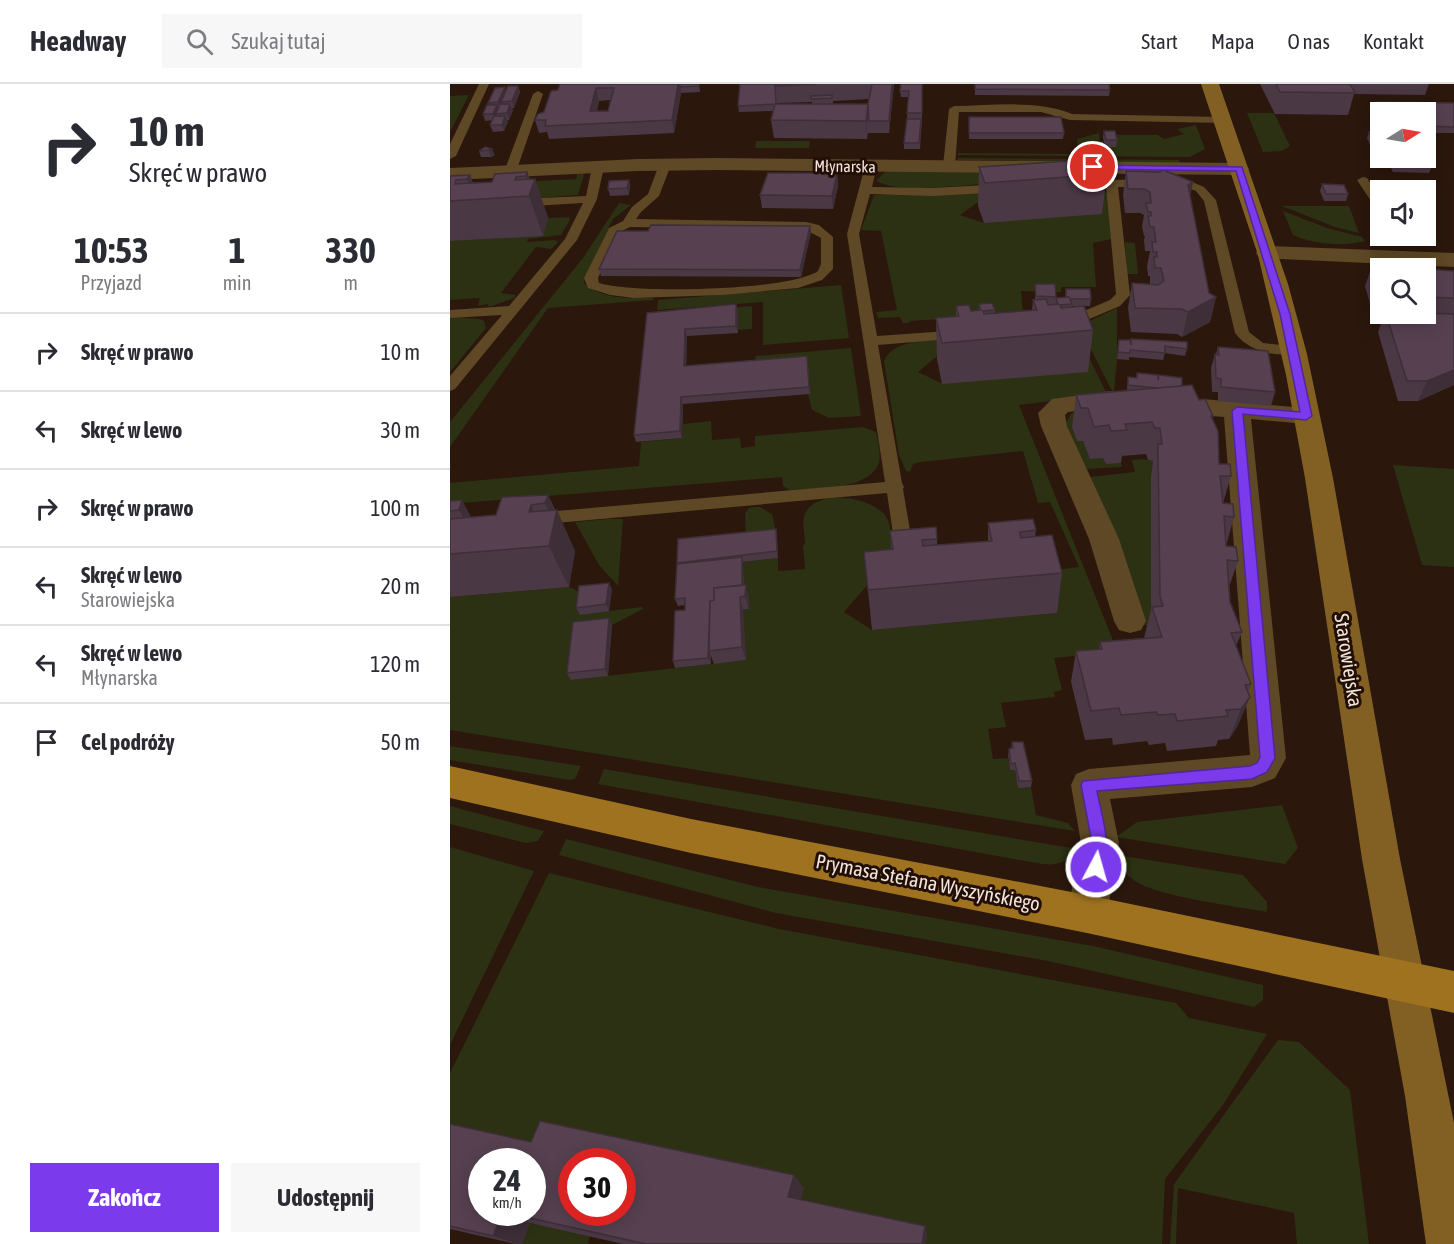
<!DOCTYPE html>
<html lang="pl">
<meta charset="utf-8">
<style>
:root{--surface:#fff;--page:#f7f7f7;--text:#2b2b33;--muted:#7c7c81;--line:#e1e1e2;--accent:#7c3aed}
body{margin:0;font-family:"Asap Condensed",sans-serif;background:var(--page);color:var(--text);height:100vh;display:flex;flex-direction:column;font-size:22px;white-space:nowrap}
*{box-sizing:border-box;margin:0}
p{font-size:20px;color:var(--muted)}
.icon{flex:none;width:33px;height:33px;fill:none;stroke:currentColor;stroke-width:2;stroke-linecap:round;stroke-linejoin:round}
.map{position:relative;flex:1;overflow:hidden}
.sheet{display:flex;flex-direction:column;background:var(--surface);width:450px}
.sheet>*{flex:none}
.guide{background:#fff;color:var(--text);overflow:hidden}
.needle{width:39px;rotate:79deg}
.tools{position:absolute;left:920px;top:18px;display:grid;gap:12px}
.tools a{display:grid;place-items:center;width:66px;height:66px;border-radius:0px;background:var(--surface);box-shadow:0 3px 15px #0003;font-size:30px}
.speed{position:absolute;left:18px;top:1064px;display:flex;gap:12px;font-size:30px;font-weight:700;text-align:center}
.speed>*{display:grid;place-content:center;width:78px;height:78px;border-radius:50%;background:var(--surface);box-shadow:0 3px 15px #0003;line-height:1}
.speed small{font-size:15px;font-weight:400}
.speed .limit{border:9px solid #d22;background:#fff;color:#111}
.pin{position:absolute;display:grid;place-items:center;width:51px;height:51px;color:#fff;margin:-26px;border:3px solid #fff;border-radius:50%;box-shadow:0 2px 6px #0007}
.me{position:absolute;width:66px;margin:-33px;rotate:6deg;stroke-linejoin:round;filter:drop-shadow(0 0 4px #0008)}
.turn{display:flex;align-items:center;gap:21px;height:126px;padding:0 30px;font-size:27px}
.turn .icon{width:78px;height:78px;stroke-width:2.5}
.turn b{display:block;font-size:42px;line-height:51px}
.eta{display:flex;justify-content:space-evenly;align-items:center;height:102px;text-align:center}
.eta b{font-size:36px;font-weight:700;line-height:42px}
.action{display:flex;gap:12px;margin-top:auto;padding:12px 30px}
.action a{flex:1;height:69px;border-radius:0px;background:var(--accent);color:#fff;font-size:24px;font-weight:700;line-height:69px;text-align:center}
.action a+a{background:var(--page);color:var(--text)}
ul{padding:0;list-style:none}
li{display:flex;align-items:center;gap:18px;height:78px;padding:0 30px;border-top:2px solid var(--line)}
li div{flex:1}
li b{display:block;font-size:22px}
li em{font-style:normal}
header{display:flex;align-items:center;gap:36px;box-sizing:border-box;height:84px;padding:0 30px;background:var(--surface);border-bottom:2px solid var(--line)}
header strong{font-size:28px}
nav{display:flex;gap:33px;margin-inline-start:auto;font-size:21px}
.search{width:420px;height:54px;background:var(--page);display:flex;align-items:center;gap:15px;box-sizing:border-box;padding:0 21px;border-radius:0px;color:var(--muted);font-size:22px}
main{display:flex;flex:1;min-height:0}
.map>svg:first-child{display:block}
</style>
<header>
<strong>Headway</strong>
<div class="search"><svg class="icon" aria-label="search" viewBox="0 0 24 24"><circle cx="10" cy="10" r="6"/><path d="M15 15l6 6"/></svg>Szukaj tutaj</div>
<nav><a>Start</a><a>Mapa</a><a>O nas</a><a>Kontakt</a></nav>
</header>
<main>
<section class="sheet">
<div class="guide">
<div class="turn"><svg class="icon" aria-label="right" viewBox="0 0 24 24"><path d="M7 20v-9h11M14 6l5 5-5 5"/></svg><div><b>10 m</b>Skręć w prawo</div></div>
</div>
<div class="eta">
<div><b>10:53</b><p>Przyjazd</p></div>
<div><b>1</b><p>min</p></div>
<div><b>330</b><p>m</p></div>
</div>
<ul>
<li><svg class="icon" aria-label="right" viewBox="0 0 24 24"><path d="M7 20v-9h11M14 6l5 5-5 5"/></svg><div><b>Skręć w prawo</b></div><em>10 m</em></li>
<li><svg class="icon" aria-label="left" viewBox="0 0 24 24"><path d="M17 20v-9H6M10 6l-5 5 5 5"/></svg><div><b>Skręć w lewo</b></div><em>30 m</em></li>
<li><svg class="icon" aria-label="right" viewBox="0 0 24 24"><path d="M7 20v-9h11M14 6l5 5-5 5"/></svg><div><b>Skręć w prawo</b></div><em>100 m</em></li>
<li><svg class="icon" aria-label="left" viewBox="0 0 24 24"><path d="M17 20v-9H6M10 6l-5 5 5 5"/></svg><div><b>Skręć w lewo</b><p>Starowiejska</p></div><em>20 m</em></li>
<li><svg class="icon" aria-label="left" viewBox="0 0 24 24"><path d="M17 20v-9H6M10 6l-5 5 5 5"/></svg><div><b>Skręć w lewo</b><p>Młynarska</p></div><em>120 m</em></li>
<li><svg class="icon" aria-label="arrive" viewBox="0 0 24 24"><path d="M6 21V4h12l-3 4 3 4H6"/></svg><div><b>Cel podróży</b></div><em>50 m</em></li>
</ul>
<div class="action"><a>Zakończ</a><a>Udostępnij</a></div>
</section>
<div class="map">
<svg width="1004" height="1160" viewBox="0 0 1004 1160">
<rect width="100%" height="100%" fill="#2b170c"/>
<path fill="#2b3112" d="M19,11L0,48V12Z
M797,29H824L840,62L832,67L813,68Z
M746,41L755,65L740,73L508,71V69L628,70L627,55L649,49L650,57H654L655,63H666L663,51H708L714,55L734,50L727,45Z
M306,57H360L359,64H305Z
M508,74L729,76L730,79L508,76Z
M436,87H532L537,100C509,101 449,110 426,97Z
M132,89L134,91L128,111L71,115L68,98L126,95L127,90Z
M648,103L658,110L661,155L643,159L646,203H611V208L571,207L573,230L460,237L458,239H453L450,233L428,234L426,228L447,226L431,147L411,146L424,111L541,107V109L510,131L534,139Z
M169,119L181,121L163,135L135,193L134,199C152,216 180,214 204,214L203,216L98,224L0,363V338L133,174Z
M832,122H899L909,149L885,143Z
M833,127L877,144L912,153L915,157C893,163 863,160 843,151Z
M119,133L120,136L111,151L78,155L77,158L105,156L108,158L101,165L86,163L51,209L66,211L64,214L39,223L37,220L28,222L30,214L0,216V157L93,151L98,134Z
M675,158L685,159L688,190H677Z
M391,201L399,254L313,261V218L207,226L208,216Z
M302,222V245L287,246L217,228Z
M667,224V275L664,307H662L629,242Z
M0,233L30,235L34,237L36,244L0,288Z
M628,251L657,310L569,321L662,554V562L653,569L604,574L612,606L604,608L605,613L551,619L556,643L538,645L543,675L558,674L560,686H565L568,703H581L586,731L618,739L625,747L0,646V513L119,503L132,509L159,527L192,523L193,525L162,541L127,545L121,596L296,576L293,526L299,525V514H294L293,478L328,474V487L355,485L353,461L355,460C355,450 351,436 356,428C368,404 428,413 438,436C442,446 441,462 442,473L394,528L422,546L606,529L605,486L629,483L600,418L588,419L573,367L471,378L463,380L460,388L456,387L449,371L434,277C444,254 482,257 504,254L503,259L468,288L493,300Z
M401,264L411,332L379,334L362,326L358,310L306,283L305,272Z
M629,325L633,357L653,374L671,379L672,383L636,385L616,339L621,330Z
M261,337L262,356L290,354L291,364L305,362V352L413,343L426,348C428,357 432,373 428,381C418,406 362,405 339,406L333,402L332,393L0,420V399L189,382L191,358L232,354L233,340Z
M692,375L703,377L705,393L701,394V543L690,539L640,393L685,388L682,376Z
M943,381L1004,385V483L972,481Z
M303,423H310L322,430L327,452L296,455L295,429L299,424Z
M158,435H173L168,502L149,481L125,438Z
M0,662L131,682L125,695L119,696L0,676Z
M154,685L627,765C618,778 607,782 592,780L148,700Z
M832,721L848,764L835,780L666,753L687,738Z
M0,722L94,747L88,757L76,759L0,740Z
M116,755L308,803L643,862L813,901V916L804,923L598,877L326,829L109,771Z
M0,763L84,787L0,961Z
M667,771L793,791L817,818V828C785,822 709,813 685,797C675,790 669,783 667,771Z
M99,789L329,845L726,919L739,934L817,950L773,1021L715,1095L712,1160H475L476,1152L348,1125L353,1104L113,1053L105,1073L0,1050V989Z
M828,956L849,958L900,1006L919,1160H847L844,1129L728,1104L726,1160H720L724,1100Z
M80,1139L140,1152L138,1160H72Z"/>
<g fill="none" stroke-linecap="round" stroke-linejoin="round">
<path fill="#5e4826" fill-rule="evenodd" d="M29,0H39L6,72L0,75V60Z
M88,7L93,10L66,88L64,90H56L54,88L83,10Z
M504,22C542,22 587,15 622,30L773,33L778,36L773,39L620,36L591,28H509L505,82L499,85L493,82L499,25Z
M215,78L221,81L209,112L191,128L186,135L356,138L369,141L383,153V185L372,196L348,204L273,211L184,214L160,211L138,204L134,194L159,144L173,137L182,123L198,110L209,81ZM180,143L356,146L371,154V180L368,187C339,207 184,210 149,199L148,194L168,149Z
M421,79L427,82L422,103L482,104L555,100L561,104L555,108L482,112L420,110L409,150L427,252L512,246L519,250L512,254L428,261L452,399L454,403L453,405L464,470L461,474L455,476L449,474L446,470L437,409L84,441L78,439L75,435L78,431L84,429L435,398L397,150L415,82Z
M148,80L154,83L147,115L127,156L5,305L0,307V292L52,231L0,234V226L59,222L115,155L133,119L66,123L60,119L66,115L136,112L142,83Z
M913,93L917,94L930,113V120H923L907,96Z
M629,95L740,97L754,103L766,116L799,248L813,259L848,263L850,266L848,269C826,274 798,267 785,249L754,117L746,107L738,104L668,103L680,211L670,222L618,244H608L606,241L608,238L660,216L666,210L656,102L625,100L623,98Z"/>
<path fill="#5e4826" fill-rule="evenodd" d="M267,74L789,79L796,81L799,85L796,89L789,91L267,86L188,87L0,96V84L188,75Z
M817,162L1004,169V183L809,174L806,169L809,164Z
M660,307L856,324L865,326L869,332L865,338L856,340L801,335L836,674L825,694L802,703L660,715L669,759L657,830L651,843L637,849L623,843L617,830L631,759L621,701L626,690L639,685L800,671L774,333L660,323L618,328L615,331L617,342L669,455L696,537L691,546L680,549L669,546L664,537L639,455L591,342L588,329L602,315Z"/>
<path fill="#826024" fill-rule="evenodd" d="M751,0H769L838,200L857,270L883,394L950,775L1004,1039V1160H976L955,1012L912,775L855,394L836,291L808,171Z"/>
<path fill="#9e721f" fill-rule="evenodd" d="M0,682L241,735L637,811L1004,887V929L637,849L241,769L0,714Z"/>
</g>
<path fill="#4b3845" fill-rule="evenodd" d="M249,0L250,8L231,9L224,49L99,55L97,48L89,49L85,36L94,28L108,6ZM160,16L158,27H147L149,17Z
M290,0H444L439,49H418L417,55L324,54L321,36L323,27L289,28L288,22ZM419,15L418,20H383V17ZM362,18V20H327V19Z
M472,0V35L470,65H454V59L457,35L458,13H451L450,7Z
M525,0L660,6L659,12L525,11Z
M810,0H979L975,11L904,10L898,31L825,30Z
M68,2L70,8L64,24H62L63,26L59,36H57L58,38L54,47L43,48L40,41L43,36L35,37L33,30L39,21L38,19L56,6Z
M926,18L1004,19V49H975V28H930V34L924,24Z
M519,33L614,49L613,55H519Z
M654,47L667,56L666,63H655L653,53Z
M919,48H930V65H922L917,54Z
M35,63L45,71L41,73H31L29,67Z
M940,74H975L982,82L979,89L943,88L938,78Z
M529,83L657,90L652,130L534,139L528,122Z
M676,87L743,98L740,113L759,209L766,213L760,238L732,253L727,250L681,248L678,224L682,199L700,200V192H698L697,182L700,167H695L694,156L695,152H694L692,142L694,131L690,129H675L673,111Z
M77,88L80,95H85L98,134L93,152L0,157V92L20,91L23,99L42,98Z
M387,89L388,102L383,125L312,124L310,111Z
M179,96L180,102L179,111L160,112L158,105Z
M872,100L898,110L896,117H874L870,107Z
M360,142L361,148L351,193L151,192L149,185L198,147Z
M922,182L930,184V230H975V185L1004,187V301L968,317H948L928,248L935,230H923L915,202Z
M585,200L606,213V214L615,213L616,205L641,215L640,222H622V223L643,246L638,288L492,300L487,275L486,234L506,233V222L521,227L529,226V220L545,226L544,230L582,226L583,216H585Z
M288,227V249L237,252L236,282L357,272L360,310L233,320L232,354L186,358L184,351L197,229Z
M669,256L680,259L737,265L735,272L715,269L713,276L679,273V276L667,275Z
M768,263L825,308L821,322L768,317V308H762L761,284L765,270H766Z
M687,289L708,296L732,302L749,316L763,332L762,336L769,380L781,392L773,419L784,433L776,462L788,477L779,503L780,518L792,548L786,562L801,600L798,608L800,613L787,643L779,655L768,656L766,662L717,667L715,659L699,661L697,657L663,661L662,654L635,656L621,598L626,567L649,565L650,558L694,554L701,526V393L703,377L698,376L696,370L672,372L671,379L656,380L653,374L640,375L633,357H627L622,343L626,311L677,306L678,293L686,294Z
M98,411L125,467L119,503L0,513V417L21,433L46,431Z
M538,439L586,446L585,453L612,489L607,529L422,546L414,468L441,465L440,447L487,455V461L538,457Z
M326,445L328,474L293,478L294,501L299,514V525L293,526L296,576L264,580L261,572V580L225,584L223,577L235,526V521L228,522L225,515L227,479Z
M162,505L159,527L130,531L126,524Z
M159,534L162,541L158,592L121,596L117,589Z
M562,658L582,697L581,703L568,704L565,686H560L558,671L559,665L561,664Z
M0,1040L81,1058L354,1104L350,1116L475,1142L477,1153L475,1160H173L80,1139L72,1160H65L0,1145Z"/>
<path fill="#3d2e38" d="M228,0H232L230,3L231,9L224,49L222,36Z
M442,0H444L439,49V37Z
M68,2L70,8L64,24L62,17Z
M55,3L57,9L51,18L52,21L50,24L48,18Z
M146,4L149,17L143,40L140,27Z
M60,20L63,26L59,36L57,29Z
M418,20L419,37H417V55L416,37Z
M47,21L49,27L46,30L47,33L46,36L43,30Z
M55,32L58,38L54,47L52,41Z
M42,65L45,71L41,73L39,66Z
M77,88L82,102L85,95L98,134L93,152L79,112L81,107L76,92Z
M387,89L388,102L383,125L382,112Z
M20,91L29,115H25L17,95Z
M179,96L180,102L179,111L177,104Z
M743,98L738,122V101Z
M360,142L361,148L351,193L350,186Z
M766,213L760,238L732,253L738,228Z
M286,220L288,227V249L286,242Z
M235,245L237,252L236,289L234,282Z
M1004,286V301L968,317L977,297Z
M231,313L233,320L232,354L230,347Z
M98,411L106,430L107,426L125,467L119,503L99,462L79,428L81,421L100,461L104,439L95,419Z
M12,416L34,457L32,467L9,426Z
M326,445L327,452L328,474L327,467Z
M292,473L293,480L294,514L292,507Z
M159,499L162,505L159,527L156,520Z
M296,501L299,514V525L295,512Z
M290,513L293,526L296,576L292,563Z
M260,524L259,567L261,572V580L258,574Z
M159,534L162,541L158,592L155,585Z
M800,613L787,643L779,655L791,625Z
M344,1091L354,1104L348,1125L338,1113Z
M53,1128L80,1139L72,1160H67L43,1152Z
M475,1142L477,1153L475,1160H472Z"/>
<path fill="#574150" stroke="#3d2e38" stroke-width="1.5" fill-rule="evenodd" d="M110,0H228L222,36L95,42L96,36H85L88,30L94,28L101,7L108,6ZM146,4H164L158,27H140Z
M230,0H249V2L230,3Z
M290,0H325L326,20L288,22Z
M325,0H366L325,2Z
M422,0H442L439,37H419L418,20Z
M451,0H472V29H457L459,7H450Z
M525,0H659L660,6L525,5Z
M826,0H900L905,9L830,8Z
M58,2H68L62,17L51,18Z
M55,3L48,18L38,19L45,4Z
M382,11V14L361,15V12Z
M926,18L1004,19V43L975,42V28H932Z
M50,20H60L57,29L46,30Z
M325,20H418L416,37L321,36Z
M37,21H47L43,30H33Z
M44,32H55L52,41H40Z
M519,33H611L614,49H519Z
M457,35H471L469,59H454Z
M654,47H665L667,56H656Z
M919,48H930V58H924Z
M35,63L42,65L39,66L29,67Z
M975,72L982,82H946L941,74H975Z
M649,75L657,90L535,99L529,83Z
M713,86L743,98L738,101L759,209L766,213L738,228L732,225L685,224L682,199L708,201L714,197L711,184H705L704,173H707V168H703L702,158H706L704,143H700L698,132H701V128H698L696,119H701L700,108L694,105H678L676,87L709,88Z
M77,88L76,92L66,93L65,96L85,95L79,112L0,117V92L20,91L17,95L6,96L5,100L42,98L45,90Z
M318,89H387L382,112L310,111Z
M179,96L177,104L158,105L159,97Z
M872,100L894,101L898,110H876Z
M201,141L360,142L350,186L149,185L167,147H198Z
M922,182L964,184H930V207Z
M975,185L1004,187V214L975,213Z
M585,200H605L606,213L586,212Z
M616,205H640L641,215H620L619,213H616Z
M619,213L622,220L610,221L611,224L634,222L643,246L492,259L486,234L509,232L506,222L519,221L521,227L531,226L529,220L542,219L545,226L533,227L534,230L587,226L583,216L596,215L598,221L608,220L606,214Z
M286,220V242L235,245L234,282L357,272L359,303L231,313L230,347L184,351L197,229Z
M975,229L1004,230V286L977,297H957L936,230Z
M681,255L737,258V265L715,262V269L680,266V269L668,268L669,256H680L681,261Z
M768,263L818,267L825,308L771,303V295L766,294L765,270L769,271Z
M687,289L708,291V296L709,291L732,294V302L707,304L678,301V293L687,294Z
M742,301L749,316L755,315L763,332H761L768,347L769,380H780L781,392H770L773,419L783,420L784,433L774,432L776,462L786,463L788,477L777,476L780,518L792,548L781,549L801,600L795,601L800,613L791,625L776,626L778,632L727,637L725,630L708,631L706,628L671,631L669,624L641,627L626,567L652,565L650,558L712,553L702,523L713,522L710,512L708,360H712L710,344H705L702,338L675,340L677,346L661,347L659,341L644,343L638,324H631L626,311Z
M98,411L95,419L81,421L79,428L107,426L99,462L0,470V435L46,431L52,413Z
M12,416L9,426L0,427V417Z
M583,435L586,446L570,448L571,454L602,451L612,489L418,506L414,468L443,465L440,447L486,443L487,455L472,456L473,462L542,457L538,439Z
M326,445L327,467L227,479L228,455Z
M292,473V501L264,504V516L260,517L258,574L223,577L225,527L235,526V514L225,515L227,480Z
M159,499L156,520L126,524L129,502Z
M296,501L295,512L290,513L292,563L259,567L260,517L264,516V504Z
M159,534L155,585L117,589L123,538Z
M562,658H573L582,697H569L565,679L561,680L559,665L563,664Z
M90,1037L344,1091L338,1113L475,1142L472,1160H196L53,1128L43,1152L0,1142V1040L81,1058ZM32,1077H82V1128H32ZM122,1077H172V1128H122Z"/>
<path fill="#7c3aed" stroke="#51269a" stroke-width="1.5" d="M640,81L792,83L840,230L862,332L856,336L793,330L825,674L817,688L802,695L647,707C652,734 663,762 651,788L646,790L640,788L638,783L642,759L631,701L633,697L800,682L807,679L810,673L782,327L787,323L850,328L830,230L786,87L643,85H640Z"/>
<g text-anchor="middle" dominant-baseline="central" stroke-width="6" stroke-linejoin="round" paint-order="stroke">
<g font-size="16" fill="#f2e3dc" stroke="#210e04">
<text transform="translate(395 82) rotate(1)">Młynarska</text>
</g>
<g font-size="20" fill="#f2e3dc" stroke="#210e04">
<text transform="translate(899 576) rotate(81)">Starowiejska</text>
<text transform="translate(478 798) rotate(11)">Prymasa Stefana Wyszyńskiego</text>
</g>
</g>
</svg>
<div class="tools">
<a><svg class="needle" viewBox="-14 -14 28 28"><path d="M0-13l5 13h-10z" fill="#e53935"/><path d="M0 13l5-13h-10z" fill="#7c7c81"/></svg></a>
<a><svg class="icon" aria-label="sound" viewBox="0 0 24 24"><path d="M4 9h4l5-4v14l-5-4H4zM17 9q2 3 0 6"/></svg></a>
<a><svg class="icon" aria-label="search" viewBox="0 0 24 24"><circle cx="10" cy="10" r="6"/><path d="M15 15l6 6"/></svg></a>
</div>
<div class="speed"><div>24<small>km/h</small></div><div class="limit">30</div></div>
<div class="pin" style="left:643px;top:83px;background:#d93025"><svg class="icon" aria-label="arrive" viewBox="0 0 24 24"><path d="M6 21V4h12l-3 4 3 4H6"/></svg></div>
<svg class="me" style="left:646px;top:783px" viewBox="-20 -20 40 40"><circle r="17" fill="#7c3aed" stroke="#fff" stroke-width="3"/><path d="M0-11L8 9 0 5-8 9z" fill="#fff"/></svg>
</div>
</main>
